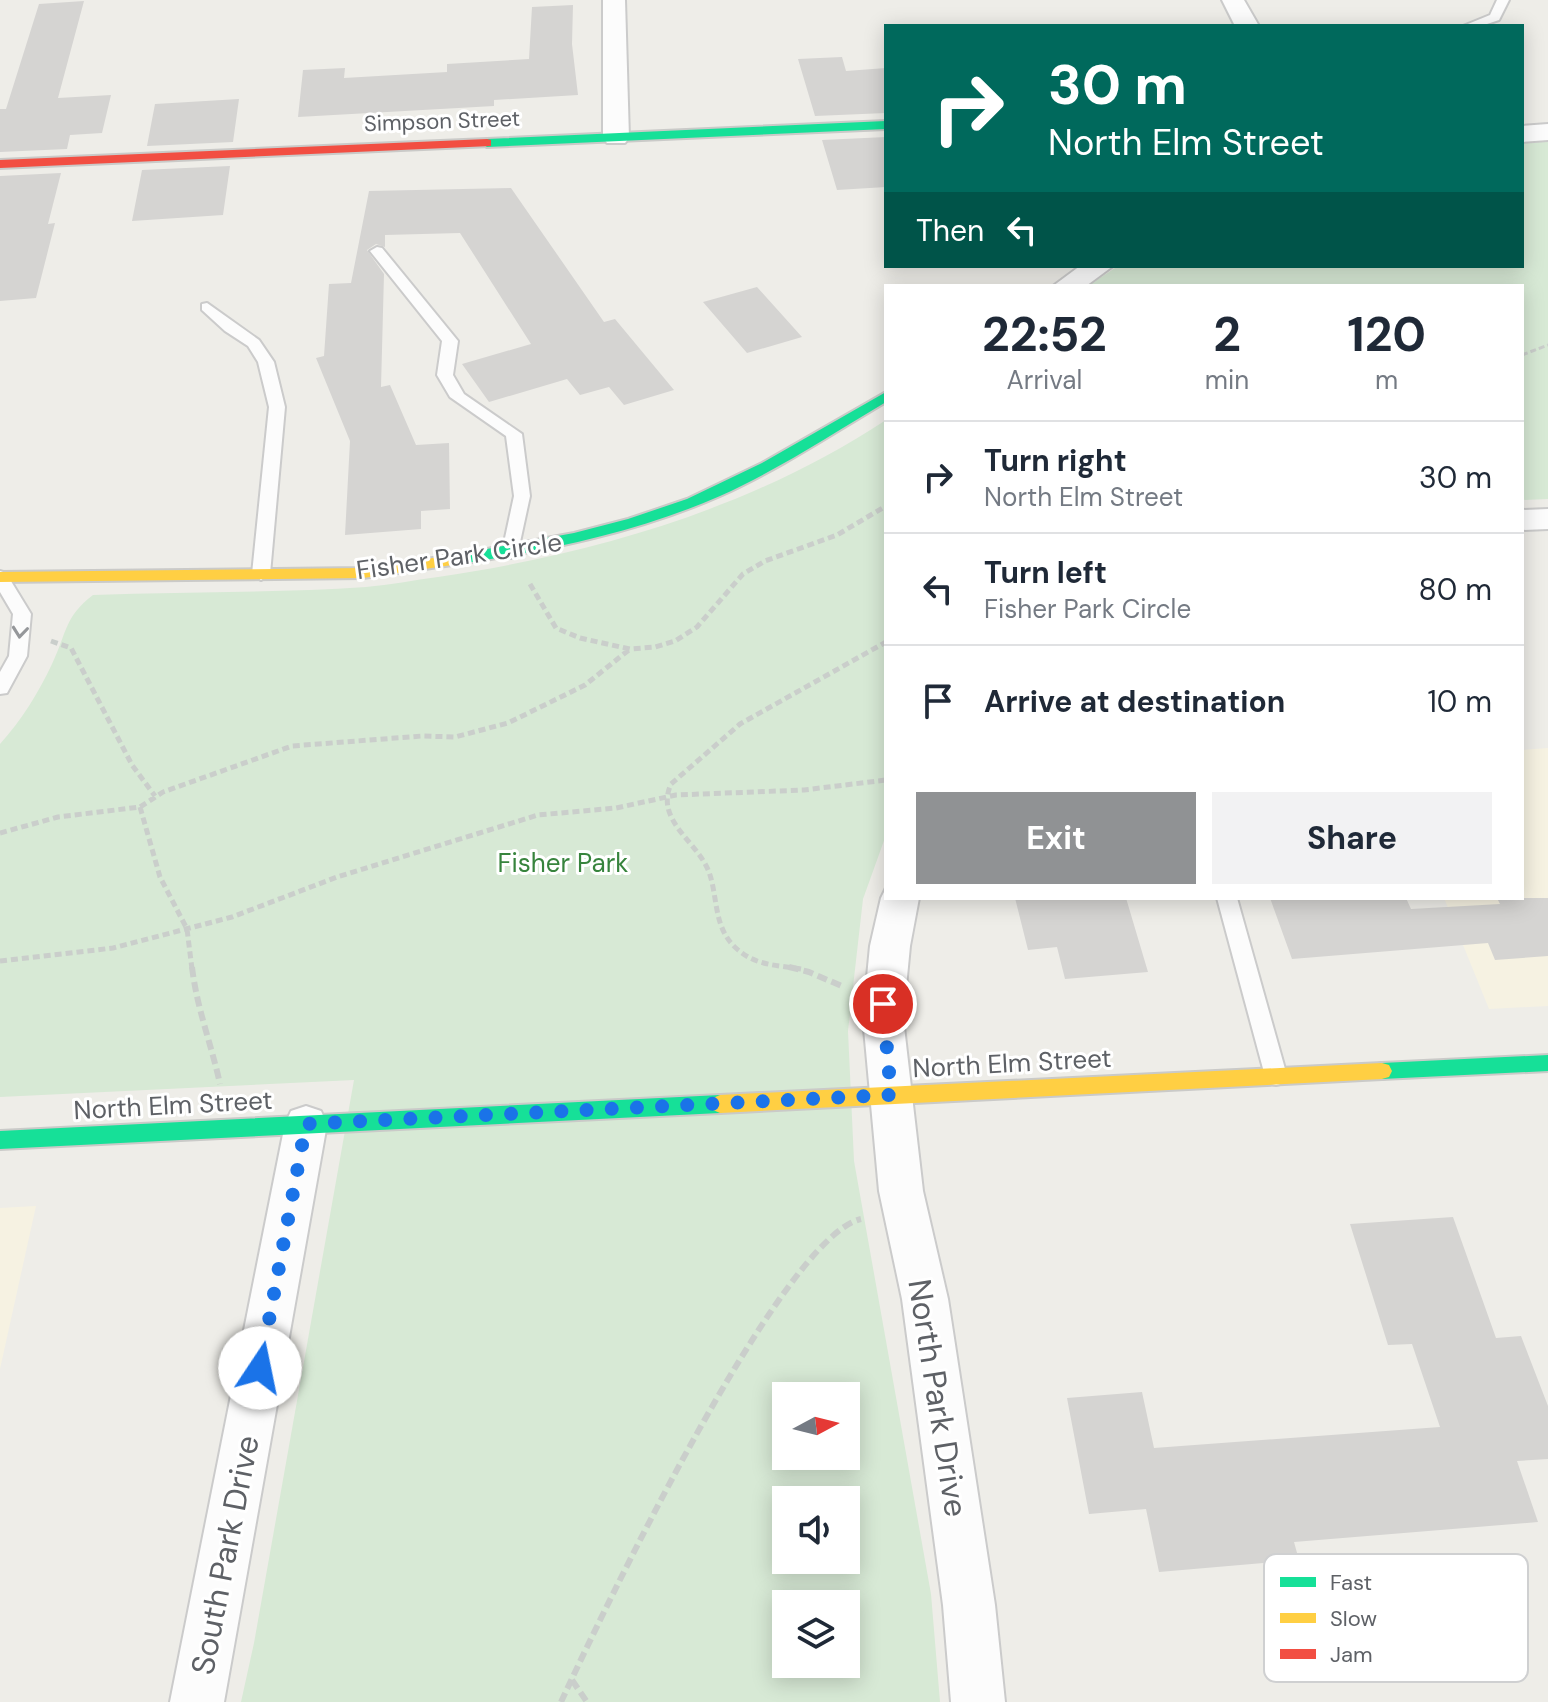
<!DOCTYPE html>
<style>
:root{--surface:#fff;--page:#f2f2f3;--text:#1f2937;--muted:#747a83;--line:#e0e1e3;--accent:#909294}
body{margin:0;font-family:"DM Sans",sans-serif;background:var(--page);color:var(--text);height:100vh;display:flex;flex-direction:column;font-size:30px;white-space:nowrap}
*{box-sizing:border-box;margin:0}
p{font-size:26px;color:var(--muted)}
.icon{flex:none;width:44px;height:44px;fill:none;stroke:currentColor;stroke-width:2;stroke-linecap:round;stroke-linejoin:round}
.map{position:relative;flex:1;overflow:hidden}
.sheet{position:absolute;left:884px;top:284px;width:640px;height:616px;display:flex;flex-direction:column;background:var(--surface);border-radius:0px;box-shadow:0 4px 20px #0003}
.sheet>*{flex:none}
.hud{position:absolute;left:884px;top:24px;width:640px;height:244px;border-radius:0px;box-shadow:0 4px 20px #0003;background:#00695c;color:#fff;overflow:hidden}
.needle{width:52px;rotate:83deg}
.tools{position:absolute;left:772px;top:1382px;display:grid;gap:16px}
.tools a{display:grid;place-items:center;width:88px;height:88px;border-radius:0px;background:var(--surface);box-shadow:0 4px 20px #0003;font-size:40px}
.pin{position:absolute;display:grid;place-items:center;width:68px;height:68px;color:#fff;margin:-34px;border:4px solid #fff;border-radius:50%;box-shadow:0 2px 8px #0007}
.me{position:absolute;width:88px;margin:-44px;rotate:11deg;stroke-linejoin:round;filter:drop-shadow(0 0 6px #0008)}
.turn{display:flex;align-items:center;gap:28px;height:168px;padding:0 32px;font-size:36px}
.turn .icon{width:104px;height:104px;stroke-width:2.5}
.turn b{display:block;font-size:56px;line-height:68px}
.then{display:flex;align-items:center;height:76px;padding:0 32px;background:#0003;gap:16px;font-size:30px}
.eta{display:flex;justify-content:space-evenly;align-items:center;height:136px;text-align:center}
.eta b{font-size:48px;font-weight:700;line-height:56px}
.cta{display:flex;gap:16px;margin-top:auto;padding:16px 32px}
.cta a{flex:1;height:92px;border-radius:0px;background:var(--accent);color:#fff;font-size:32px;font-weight:700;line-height:92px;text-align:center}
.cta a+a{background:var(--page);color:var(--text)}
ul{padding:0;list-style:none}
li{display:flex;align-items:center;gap:24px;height:112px;padding:0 32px;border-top:2px solid var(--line)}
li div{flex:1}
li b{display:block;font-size:30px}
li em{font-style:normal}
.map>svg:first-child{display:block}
</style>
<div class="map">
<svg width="1548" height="1702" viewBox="0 0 1548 1702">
<rect width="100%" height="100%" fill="#eeede8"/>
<path fill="#f6f2e2" d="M1548,748V1006L1489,1009L1444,898H1522V750Z
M36,1206L0,1369V1208Z"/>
<path fill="#d7e9d5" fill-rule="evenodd" d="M1548,139V499L1522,500V286H1088L1118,266H1522V144Z
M886,420V835L863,899L848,1031L854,1161L931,1594L940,1702H241L254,1643L354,1080L0,1097V744C21,721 39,692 52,664C67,633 64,617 93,595C184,592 275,593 366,587C390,585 414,580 438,577C594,554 753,508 886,420ZM786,1396H846V1456H786ZM786,1500H846V1560H786ZM786,1604H846V1664H786Z"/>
<path fill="#d5d4d2" d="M84,1L58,98L111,95L102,133L70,135L67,149L0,152V109H6L39,4Z
M573,5L572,44L578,95L494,100V106L298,117L303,70L345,68L344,78L447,72V64L529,59L532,7Z
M842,57L846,71L886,68V113L815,116L798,59Z
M239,99L233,142L147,146L155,104Z
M886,137V187L837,190L822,140Z
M230,166L223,215L132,221L142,170Z
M61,173L48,224L55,223L36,298L0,301V176Z
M511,188L604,322L615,319L674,390L624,405L609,387L580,395L567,379L489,402L462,364L531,344L460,233L385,235V247L376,244L367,250L384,274L381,387L390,385L416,445L449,443L450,509L421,511V529L345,535L350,441L316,358L324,356L329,284L351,283L369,191Z
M757,287L802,337L747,353L703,302Z
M1015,898H1126L1148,972L1065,979L1057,947L1028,950Z
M1270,898H1406L1411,909L1500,904L1497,898H1548V956L1495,960L1488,943L1292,959Z
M1453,1217L1496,1338L1521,1336L1548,1406V1459L1517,1461L1538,1522L1294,1542L1299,1560L1159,1572L1146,1509L1089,1514L1067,1398L1142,1392L1154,1448L1440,1427L1412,1344L1388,1345L1350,1224Z"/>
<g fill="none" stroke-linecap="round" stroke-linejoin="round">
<defs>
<path id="lane" d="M1497,0H1509L1499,20L1481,26H1463L1490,15Z
M377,247L382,248L458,341L453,375L464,394L522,434L530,496L517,556L511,558L502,552L514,496L506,436L450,397L437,375L442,341L370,251Z
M207,303L259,340L274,362L285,407L270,574L261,580L252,574L269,407L258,362L248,346L225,331L202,310V304Z
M0,571L6,573L31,614L27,656L7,693L0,694V672L9,656L13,614L0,592Z
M1217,898H1237L1287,1076L1284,1083L1276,1085L1268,1083L1265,1076Z"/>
<path id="street" d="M603,0H625L629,138L625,143H607L603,138Z
M1222,0H1244L1259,26H1235Z
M1548,124V140L1522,142V126Z
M1080,266H1113L1086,286H1053Z
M1548,509V529L1522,530V510Z
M886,888V898H919L910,946L903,1018L923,1191L948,1299L995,1605L1005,1702H951L943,1605L902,1299L879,1191L863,1018L870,946L881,898Z
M306,1106L321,1111L327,1124L224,1702H170L285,1124L291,1111Z"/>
<path id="fast" d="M886,121V129L487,147L481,143L487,139Z
M886,392V402C832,434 778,470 720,496C636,533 545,551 454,565L446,560L454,555L574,533L628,519L687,499L762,463Z
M1548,1055V1071L1382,1079L1375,1077L1372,1071L1375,1065L1382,1063Z
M720,1095L727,1098L730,1104L727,1110L720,1113L0,1149V1131Z"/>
<path id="slow" d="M454,555L462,560L459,564L363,578L0,582V572L363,568Z
M1382,1063L1389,1065L1392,1071L1389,1077L1382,1079L720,1113L713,1110L710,1104L713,1098L720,1095Z"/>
<path id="jam" d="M487,139L491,140V146L0,168V160Z"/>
</defs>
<use href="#lane" stroke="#cbcbcb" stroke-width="4"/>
<use href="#street" stroke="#cbcbcb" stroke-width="4"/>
<use href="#fast" stroke="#cacac8" stroke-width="4"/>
<use href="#slow" stroke="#cacac8" stroke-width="4"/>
<use href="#jam" stroke="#cacac8" stroke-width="4"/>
<path stroke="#cacecb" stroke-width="3" stroke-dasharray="6 3" stroke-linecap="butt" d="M1522,355L1548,345"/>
<path stroke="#cacecb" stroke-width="5" stroke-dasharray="7 4" stroke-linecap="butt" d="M530,584L556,628L580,638L630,649L655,647L675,641L697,627L743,574L765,561L837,535L886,506
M51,641L71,648L132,765L155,796
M140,807L160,877L187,929L192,969
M0,833L58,817L140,807L163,792L292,746L422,736L455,737L508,723L585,685L630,649
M0,961L113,948L232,917L337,877L538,815L616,808L676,795L804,790L886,780
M801,969C777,965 756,966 737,949C714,929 718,901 710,875C700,842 654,822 671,784L740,724L886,642"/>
<path stroke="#cacecb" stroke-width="6" stroke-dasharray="10 5" stroke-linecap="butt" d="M192,967C197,1009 211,1043 220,1084
M789,967L809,972L844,987
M572,1680L587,1702
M561,1702C600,1618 781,1237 861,1219"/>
<use href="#lane" fill="#fcfcfc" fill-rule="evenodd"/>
<use href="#street" fill="#fcfcfc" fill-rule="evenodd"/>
<use href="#fast" fill="#16e098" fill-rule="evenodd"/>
<use href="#slow" fill="#ffcf43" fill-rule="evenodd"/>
<use href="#jam" fill="#f24e42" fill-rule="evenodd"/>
</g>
<defs><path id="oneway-chevron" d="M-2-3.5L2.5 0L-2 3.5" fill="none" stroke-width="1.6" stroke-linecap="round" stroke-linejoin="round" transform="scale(2)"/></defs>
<use stroke="#95979a" href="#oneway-chevron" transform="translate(20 632) rotate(96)"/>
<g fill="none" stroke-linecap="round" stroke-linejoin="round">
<path stroke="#1a73e8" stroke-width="14" stroke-dasharray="0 25.2" d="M260,1368L306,1124L891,1095L883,1004"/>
</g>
<g text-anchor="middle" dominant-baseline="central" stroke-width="6" stroke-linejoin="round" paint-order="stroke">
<g font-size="22" fill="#5e6166" stroke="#fff">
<text transform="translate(442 121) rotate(-2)">Simpson Street</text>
</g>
<g font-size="26" fill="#5e6166" stroke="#fff">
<text transform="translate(459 556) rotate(-8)">Fisher Park Circle</text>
<text transform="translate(1012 1063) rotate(-3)">North Elm Street</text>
<text transform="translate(173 1105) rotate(-3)">North Elm Street</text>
</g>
<g font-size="26" fill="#37843d" stroke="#fff">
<text x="563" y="863">Fisher Park</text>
</g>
<g font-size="32" fill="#5e6166" stroke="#fff">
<text transform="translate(938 1398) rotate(81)">North Park Drive</text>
<text transform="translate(225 1555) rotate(-79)">South Park Drive</text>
</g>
</g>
<rect x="1264" y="1554" width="264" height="128" rx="12" fill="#fff" stroke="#cfd0d1" stroke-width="2"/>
<rect x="1280" y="1577" width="36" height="10" fill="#16e098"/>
<rect x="1280" y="1613" width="36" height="10" fill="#ffcf43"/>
<rect x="1280" y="1649" width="36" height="10" fill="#f24e42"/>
<g font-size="22" fill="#5e6166">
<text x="1330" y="1590">Fast</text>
<text x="1330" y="1626">Slow</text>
<text x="1330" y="1662">Jam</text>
</g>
</svg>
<div class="tools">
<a><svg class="needle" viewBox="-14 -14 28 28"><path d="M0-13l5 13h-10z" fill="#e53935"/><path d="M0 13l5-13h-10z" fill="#747a83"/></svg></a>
<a><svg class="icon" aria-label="sound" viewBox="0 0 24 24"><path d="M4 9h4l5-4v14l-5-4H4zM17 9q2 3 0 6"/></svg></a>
<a><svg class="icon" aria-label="layers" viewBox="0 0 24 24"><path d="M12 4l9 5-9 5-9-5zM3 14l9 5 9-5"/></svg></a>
</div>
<div class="pin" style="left:883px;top:1004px;background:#d93025"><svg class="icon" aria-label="arrive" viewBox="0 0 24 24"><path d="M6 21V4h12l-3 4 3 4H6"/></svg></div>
<svg class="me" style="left:260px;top:1368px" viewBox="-20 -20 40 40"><circle r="19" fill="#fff"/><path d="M0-13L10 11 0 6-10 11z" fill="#1a73e8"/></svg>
<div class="hud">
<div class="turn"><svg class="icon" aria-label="right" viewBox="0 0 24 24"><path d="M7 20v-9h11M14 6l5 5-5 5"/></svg><div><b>30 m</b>North Elm Street</div></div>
<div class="then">Then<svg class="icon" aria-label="left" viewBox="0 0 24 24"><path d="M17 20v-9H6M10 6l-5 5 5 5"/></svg></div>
</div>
<section class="sheet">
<div class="eta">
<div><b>22:52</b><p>Arrival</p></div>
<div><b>2</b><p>min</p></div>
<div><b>120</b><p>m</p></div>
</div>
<ul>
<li><svg class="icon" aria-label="right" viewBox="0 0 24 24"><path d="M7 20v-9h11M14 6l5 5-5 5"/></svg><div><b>Turn right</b><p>North Elm Street</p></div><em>30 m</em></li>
<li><svg class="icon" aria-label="left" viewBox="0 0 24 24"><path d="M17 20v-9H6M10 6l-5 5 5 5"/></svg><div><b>Turn left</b><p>Fisher Park Circle</p></div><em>80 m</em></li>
<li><svg class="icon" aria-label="arrive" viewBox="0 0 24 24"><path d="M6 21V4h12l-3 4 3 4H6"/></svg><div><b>Arrive at destination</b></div><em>10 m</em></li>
</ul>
<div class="cta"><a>Exit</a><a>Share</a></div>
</section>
</div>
